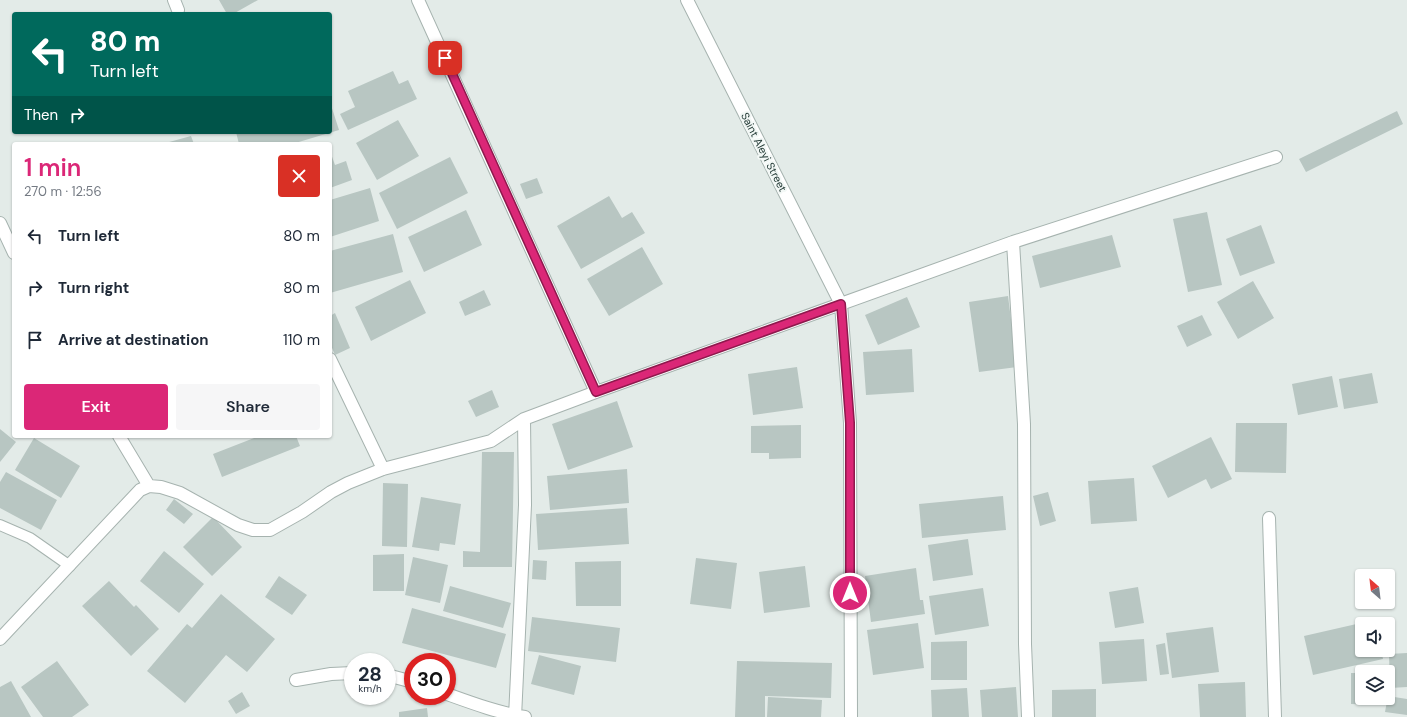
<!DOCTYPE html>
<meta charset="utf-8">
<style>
:root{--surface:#fff;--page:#f6f6f7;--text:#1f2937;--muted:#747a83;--accent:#db2777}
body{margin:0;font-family:"DM Sans",sans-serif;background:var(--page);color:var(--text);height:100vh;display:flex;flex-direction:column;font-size:15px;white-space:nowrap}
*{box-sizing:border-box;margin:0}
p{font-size:13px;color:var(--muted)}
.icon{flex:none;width:22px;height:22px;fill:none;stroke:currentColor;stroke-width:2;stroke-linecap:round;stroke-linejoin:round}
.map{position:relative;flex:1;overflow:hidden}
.details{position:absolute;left:12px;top:142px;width:320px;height:296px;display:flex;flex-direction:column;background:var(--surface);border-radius:4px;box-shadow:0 1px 3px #0004}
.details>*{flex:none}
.guide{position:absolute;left:12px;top:12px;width:320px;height:122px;border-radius:4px;box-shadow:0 1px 3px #0004;background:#00695c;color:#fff;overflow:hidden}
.needle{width:26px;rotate:332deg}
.buttons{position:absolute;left:1355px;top:569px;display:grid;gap:8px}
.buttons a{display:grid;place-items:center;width:40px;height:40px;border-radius:4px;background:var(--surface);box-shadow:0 1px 3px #0004;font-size:20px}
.speed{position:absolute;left:344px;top:653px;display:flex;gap:8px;font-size:20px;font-weight:700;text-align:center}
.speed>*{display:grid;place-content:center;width:52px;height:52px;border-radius:50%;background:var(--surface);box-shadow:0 1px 3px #0004;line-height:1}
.speed small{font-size:10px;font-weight:400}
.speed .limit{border:6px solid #d22;background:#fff;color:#111}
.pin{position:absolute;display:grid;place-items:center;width:34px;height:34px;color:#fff;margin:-17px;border-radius:8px;box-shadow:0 2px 6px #0006}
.me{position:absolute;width:44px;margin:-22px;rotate:0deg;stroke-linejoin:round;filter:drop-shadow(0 0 3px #0008)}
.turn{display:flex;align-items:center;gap:14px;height:84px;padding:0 12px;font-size:18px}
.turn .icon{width:52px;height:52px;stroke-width:2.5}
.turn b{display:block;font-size:28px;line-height:34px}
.then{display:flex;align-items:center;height:38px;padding:0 12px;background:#0003;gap:8px;font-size:15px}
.round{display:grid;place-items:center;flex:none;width:42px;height:42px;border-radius:4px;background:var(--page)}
.head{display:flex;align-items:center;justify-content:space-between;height:68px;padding:0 12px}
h1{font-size:24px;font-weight:600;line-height:30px;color:var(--accent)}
.primary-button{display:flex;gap:8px;margin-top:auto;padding:8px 12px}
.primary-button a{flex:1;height:46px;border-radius:4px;background:var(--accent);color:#fff;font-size:16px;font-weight:600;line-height:46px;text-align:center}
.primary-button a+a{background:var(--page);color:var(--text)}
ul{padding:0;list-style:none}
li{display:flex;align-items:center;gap:12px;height:52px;padding:0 12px}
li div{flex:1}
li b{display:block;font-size:15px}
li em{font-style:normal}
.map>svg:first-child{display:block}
</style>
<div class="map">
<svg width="1407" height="717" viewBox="0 0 1407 717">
<rect width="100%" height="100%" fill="#e3ebe8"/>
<path fill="#b8c6c2" d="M219,0H258L233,14H227Z
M393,71L399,84L408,80L417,99L348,130L340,114L355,107L348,91Z
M330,102L339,130L292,144H239L236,132H330Z
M1397,111L1403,124L1306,172L1299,159Z
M398,120L419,156L377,180L356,143Z
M191,136L194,144H162Z
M330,151L335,165L346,161L352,180L330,188Z
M450,157L468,193L397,229L379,193Z
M537,178L543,193L526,199L520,184Z
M370,188L379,221L330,237V200Z
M609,196L622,218L632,212L645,233L581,269L557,226Z
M466,210L482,245L424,272L408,237Z
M1207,212L1222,285L1188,292L1173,219Z
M1261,225L1275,263L1240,276L1226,239Z
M393,234L403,272L330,293V251Z
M1112,235L1121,267L1040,288L1032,256Z
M642,247L663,284L609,316L587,279Z
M410,280L426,313L371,341L355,307Z
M1253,281L1274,318L1238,339L1217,302Z
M484,290L491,305L465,316L459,302Z
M1008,296L1017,367L979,372L969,302Z
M907,297L920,327L878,345L865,315Z
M335,313L350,348L335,355L330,343V316Z
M1202,315L1212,335L1187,347L1177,326Z
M912,349L914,392L866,395L863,352Z
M797,367L803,408L753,415L748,374Z
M1372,373L1378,403L1344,409L1339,379Z
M1332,376L1338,407L1298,415L1292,384Z
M492,390L499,407L476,417L468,401Z
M617,401L633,447L568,470L552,424Z
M1236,423H1287L1286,473L1235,472Z
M801,425V458L769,459V453H751V426Z
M0,429L16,442L0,462Z
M259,436H296L300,446L222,477L213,454Z
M1211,437L1232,479L1211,489L1206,479L1168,498L1152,466Z
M34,438L80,466L61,498L15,470Z
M482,452H514L512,567H463V551L480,552Z
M627,469L629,503L550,510L547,476Z
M6,472L57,500L41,530L0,508V482Z
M1134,478L1137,521L1091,524L1088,481Z
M383,483L408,484L407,547L382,546Z
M1048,492L1056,521L1040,526L1033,496Z
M1003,496L1006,530L922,538L919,504Z
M421,497L461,504L455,545L440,543L439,551L412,547Z
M174,499L193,514L184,524L166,510Z
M627,508L629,544L538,550L536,514Z
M213,517L242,547L212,576L183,547Z
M968,539L973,575L933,581L928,545Z
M164,551L204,584L179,613L140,581Z
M404,554V591H373V555Z
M413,557L448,565L440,603L405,595Z
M696,558L737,563L731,609L690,604Z
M533,560L547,561L546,580L532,579Z
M621,561V606H576L575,562Z
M805,566L810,607L764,613L759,572Z
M916,568L920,600H923L925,614L871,622L865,576Z
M279,576L307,595L292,615L265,597Z
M109,581L134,607L136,605L159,629L131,656L82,606Z
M450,586L511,603L503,628L443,611Z
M1138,587L1144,623L1115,628L1109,592Z
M983,588L989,626L935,635L929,596Z
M221,594L275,639L247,672L226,655L185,703L147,671L187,624L192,628Z
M412,608L506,634L496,668L402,643Z
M532,617L620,628L616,662L528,651Z
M1374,620L1375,624H1362V650H1381L1383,659L1313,675L1304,636Z
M918,623L924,668L873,675L867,630Z
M1213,627L1219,672L1172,678L1166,633Z
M1144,639L1147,681L1102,684L1099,642Z
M967,641V680H931V642Z
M1165,643L1169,674L1160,675L1156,645Z
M1407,653V687L1390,688L1389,654Z
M539,655L581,666L574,695L531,684Z
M57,661L89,705L72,717H43L21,687Z
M737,661L832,663L831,698L765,696V717H735Z
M1351,673H1362V698H1378V705L1351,704Z
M11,681L31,717H0V687Z
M1245,682L1246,717H1200L1198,684Z
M1016,687L1018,717H982L980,690Z
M967,688L969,717H932L931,690Z
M1096,689V717H1052V690Z
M242,692L250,706L236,714L228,701Z
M1388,696L1407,699V715L1385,712Z
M768,697L822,700L821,717H767Z
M427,708L428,717H399V712Z"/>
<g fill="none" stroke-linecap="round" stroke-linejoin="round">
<defs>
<path id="lane" d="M0,525L30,538L70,566"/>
<path id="street" d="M174,0L178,10
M418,0L596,392
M687,0L841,304L850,423L851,717
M0,223L14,253
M1013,242L1024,424L1025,644L1028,717
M330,359L383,469
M119,436L149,486
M1269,518L1275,717
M0,639L140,490L149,486L161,487L180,493L238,525L253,530H270L302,512L331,492L348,483L383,469L491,441L524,419L596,392L1013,242L1276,157
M387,675L413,682
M296,680L331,674L353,673
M447,694C472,703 499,713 525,717
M515,717L525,505L524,419"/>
</defs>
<use href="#lane" stroke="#a6b3af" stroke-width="12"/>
<use href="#street" stroke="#a6b3af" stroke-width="14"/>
<use href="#lane" stroke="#fff" stroke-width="10"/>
<use href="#street" stroke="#fff" stroke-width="12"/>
</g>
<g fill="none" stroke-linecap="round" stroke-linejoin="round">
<defs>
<path id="route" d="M445,58L596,392L841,304L850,423V593"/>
</defs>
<use href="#route" stroke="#8e194d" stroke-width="10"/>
<use href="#route" stroke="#db2777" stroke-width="7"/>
</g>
<g text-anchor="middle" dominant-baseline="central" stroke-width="4" stroke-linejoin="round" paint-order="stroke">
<g font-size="11" fill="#243b37" stroke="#f3f8f6">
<text transform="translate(764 152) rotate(63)">Saint Aleyi Street</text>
</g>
</g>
</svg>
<div class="buttons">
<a><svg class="needle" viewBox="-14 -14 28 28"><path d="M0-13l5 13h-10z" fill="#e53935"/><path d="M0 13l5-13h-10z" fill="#747a83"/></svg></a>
<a><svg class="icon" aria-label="sound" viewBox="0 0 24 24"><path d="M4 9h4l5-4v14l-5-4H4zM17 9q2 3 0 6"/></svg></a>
<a><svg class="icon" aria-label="layers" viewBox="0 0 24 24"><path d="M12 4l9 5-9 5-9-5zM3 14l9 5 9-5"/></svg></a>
</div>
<div class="speed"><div>28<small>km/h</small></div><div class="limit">30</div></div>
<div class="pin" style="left:445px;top:58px;background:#d93025"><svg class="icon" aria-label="arrive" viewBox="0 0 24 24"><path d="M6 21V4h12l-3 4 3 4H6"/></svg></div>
<svg class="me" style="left:850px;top:593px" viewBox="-20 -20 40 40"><circle r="17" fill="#db2777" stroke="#fff" stroke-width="3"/><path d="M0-11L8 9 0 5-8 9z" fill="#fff"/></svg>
<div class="guide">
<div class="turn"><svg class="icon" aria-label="left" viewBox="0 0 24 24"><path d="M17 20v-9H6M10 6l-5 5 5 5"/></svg><div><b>80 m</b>Turn left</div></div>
<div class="then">Then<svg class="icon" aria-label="right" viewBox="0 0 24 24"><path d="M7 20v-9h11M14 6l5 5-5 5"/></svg></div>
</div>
<section class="details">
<div class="head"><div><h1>1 min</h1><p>270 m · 12:56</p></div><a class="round" style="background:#d93025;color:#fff"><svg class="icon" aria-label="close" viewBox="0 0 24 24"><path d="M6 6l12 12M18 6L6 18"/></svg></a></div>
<ul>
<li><svg class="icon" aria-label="left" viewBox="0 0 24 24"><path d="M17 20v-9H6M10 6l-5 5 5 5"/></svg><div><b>Turn left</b></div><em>80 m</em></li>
<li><svg class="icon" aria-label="right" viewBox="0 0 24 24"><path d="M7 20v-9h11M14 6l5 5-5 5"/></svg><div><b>Turn right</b></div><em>80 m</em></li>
<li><svg class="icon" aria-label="arrive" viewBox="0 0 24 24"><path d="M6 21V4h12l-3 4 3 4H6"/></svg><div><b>Arrive at destination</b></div><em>110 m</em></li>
</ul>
<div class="primary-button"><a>Exit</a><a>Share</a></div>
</section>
</div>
